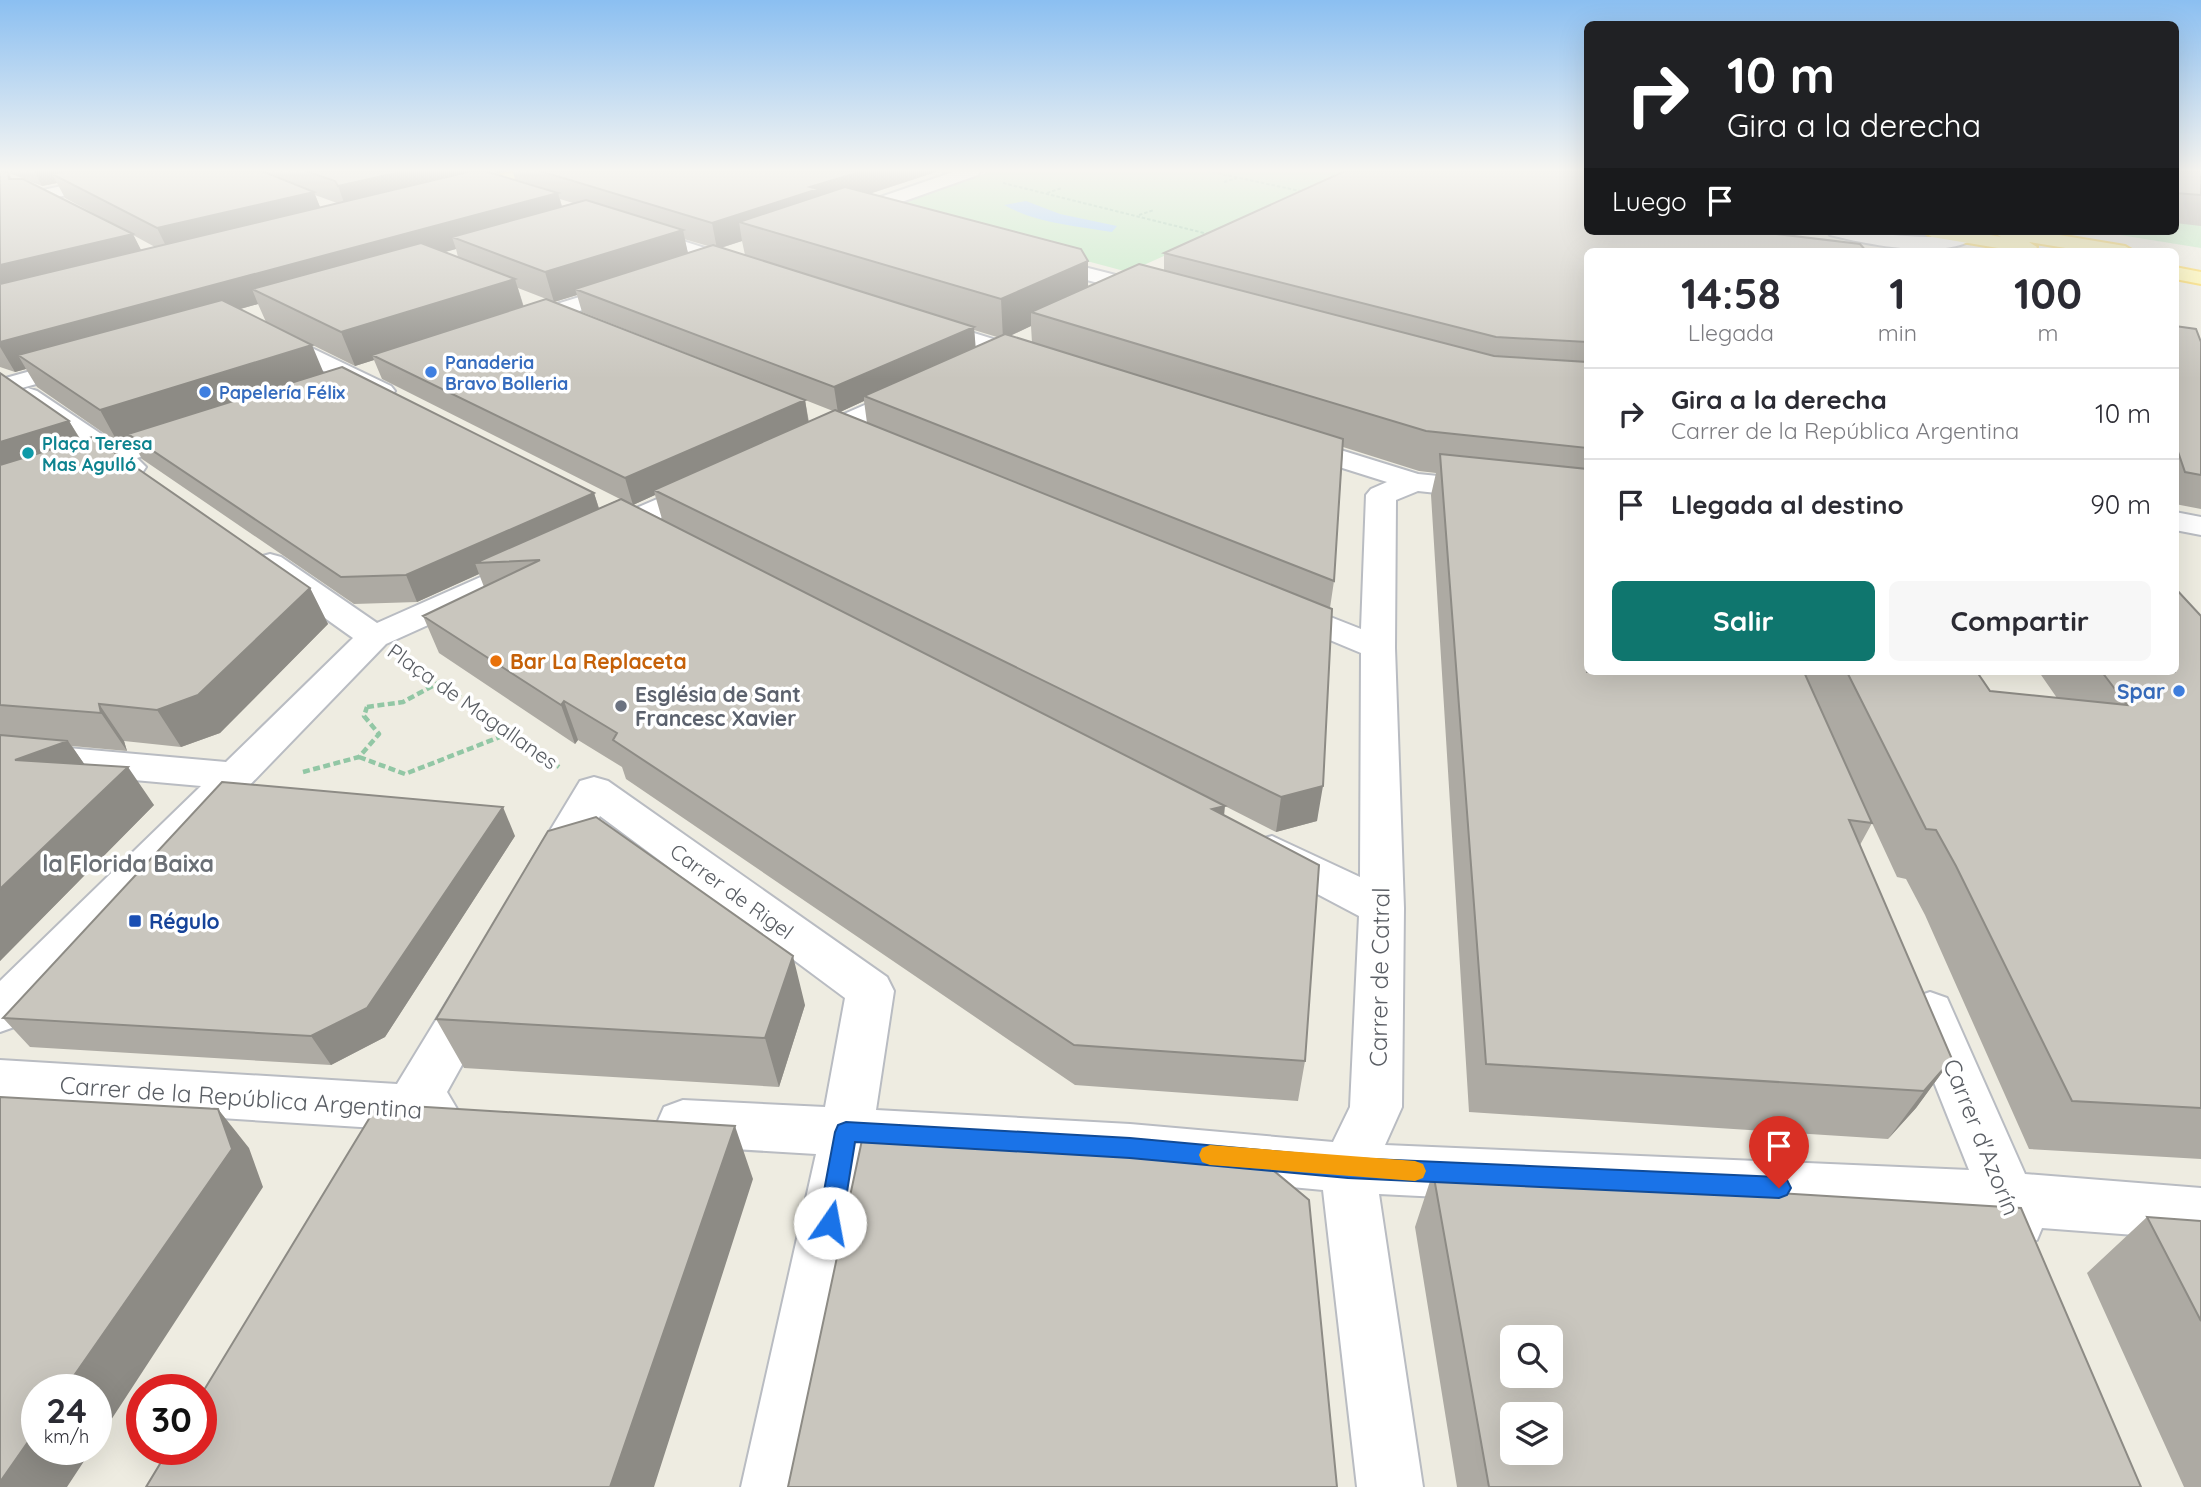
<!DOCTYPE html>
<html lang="es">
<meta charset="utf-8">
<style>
:root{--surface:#fff;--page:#f7f7f7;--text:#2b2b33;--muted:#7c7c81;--line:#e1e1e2;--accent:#0f766e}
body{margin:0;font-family:Quicksand,sans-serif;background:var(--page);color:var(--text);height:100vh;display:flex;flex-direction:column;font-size:26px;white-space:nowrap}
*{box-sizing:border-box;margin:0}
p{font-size:23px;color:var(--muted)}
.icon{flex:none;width:38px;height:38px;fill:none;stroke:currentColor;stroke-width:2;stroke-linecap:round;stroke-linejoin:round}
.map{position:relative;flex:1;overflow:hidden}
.sheet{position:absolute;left:1584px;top:248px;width:595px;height:427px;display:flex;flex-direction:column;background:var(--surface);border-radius:10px;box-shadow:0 7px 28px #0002}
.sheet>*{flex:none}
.banner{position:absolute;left:1584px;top:21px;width:595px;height:214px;border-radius:10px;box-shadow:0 7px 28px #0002;background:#202124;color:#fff;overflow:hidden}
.controls{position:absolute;left:1500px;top:1325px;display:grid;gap:14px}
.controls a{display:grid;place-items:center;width:63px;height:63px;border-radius:10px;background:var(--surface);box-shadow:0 7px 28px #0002;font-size:35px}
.speed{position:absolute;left:21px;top:1374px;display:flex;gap:14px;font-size:35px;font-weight:700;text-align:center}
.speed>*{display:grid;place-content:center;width:91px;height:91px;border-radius:50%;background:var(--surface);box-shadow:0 7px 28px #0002;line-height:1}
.speed small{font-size:18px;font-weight:400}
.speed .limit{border:10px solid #d22;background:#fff;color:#111}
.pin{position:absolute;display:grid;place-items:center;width:60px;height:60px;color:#fff;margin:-72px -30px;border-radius:50% 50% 50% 0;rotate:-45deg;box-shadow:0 0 7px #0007}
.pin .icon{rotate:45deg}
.me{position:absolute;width:77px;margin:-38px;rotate:12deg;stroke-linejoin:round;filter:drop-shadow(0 0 5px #0008)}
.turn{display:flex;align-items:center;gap:24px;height:147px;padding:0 28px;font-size:32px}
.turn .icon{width:91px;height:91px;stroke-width:2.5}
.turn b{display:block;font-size:49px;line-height:60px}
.then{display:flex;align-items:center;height:66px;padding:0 28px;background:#0003;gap:14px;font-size:26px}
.eta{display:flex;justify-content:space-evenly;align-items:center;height:119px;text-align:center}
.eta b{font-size:42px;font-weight:700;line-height:49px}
.action{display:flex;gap:14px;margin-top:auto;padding:14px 28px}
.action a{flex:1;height:80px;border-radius:10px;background:var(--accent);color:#fff;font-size:28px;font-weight:700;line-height:80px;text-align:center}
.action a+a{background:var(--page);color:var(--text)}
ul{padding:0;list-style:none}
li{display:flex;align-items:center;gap:21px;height:91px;padding:0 28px;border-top:2px solid var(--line)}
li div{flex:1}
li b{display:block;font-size:26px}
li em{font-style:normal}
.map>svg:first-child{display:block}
</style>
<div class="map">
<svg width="2201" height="1487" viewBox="0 0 2201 1487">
<rect width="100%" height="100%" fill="#eeece1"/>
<path fill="#bbe8be" d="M993,171H1355L1128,272L884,207Z
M2175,171H2201V248L2120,235L2118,231H2175Z"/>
<path fill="#a0d0ff" d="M1026,201L1060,214L1117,226L1112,232C1076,226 1036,223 1004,205Z"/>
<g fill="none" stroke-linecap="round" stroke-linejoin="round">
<defs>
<path id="minor" d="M133,171H166L158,176L0,209V199Z
M956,171H980L978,175L848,221H834L832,217L834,213Z
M636,226L752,263L755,267L745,273L629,236L626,232Z
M1827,231C1861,231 1894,236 1927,237C1947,237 1962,231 1982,231C1958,264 1865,244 1830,235Z
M1037,255L1163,287L1166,292L1155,298L1030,265L1027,261Z
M628,282L636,283L639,288L636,293L516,331L505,324L508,319Z
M926,318L1044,355L1047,360L1044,365L1035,367L918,330L915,325Z
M270,328L391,386L395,391L391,396H373L262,340L258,335L262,330Z
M81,357L90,359L93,364L90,369L11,391L0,386L2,379Z
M913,384L922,387L926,392L922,397L818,446H798L794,440L798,434Z
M28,388L37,391L119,446L186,425L195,427L199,433L195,439L137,458L146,467L142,473L132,475L112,466L0,503V484L95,454L19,401L15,396L19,391Z
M1292,435L1418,474L1587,491V509L1418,491L1396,500L1395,648L1404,908L1402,1107L1385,1145L1969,1170L1906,1012L1913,998L1930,992L1947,998L2025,1174L2201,1188V1240L2042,1228L2037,1240L2017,1248L1997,1240L1990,1224L1379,1194L1423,1487H1357L1323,1190L1130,1172L870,1157L807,1487H741L816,1154L683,1146L664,1139L657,1123L664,1107L683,1100L825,1107L845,998L600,816L565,878L550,883L535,878L528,867L580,781L594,777L608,781L887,977L894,991L876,1110L1130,1124L1333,1142L1350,1107L1359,916L1257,862L1251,851L1257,840L1272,836L1360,877L1361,653L1270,615L1265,608L1270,601L1282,598L1361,629L1366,495L1371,489L1387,482L1282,449L1278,443L1282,437Z
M706,478L716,481L720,487L716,493L612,540L601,543L590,540L586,534L590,528Z
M2175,512L2201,517V535L2175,530Z
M270,554L281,557L377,623L510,564L521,561L532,564L537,571L532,578L386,644L17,1026L0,1032V981L201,786L0,768V742L226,762L353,638L259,571L254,564L259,557Z
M475,979L492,984L499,998L447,1092L457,1109L449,1125L425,1131L420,1142L401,1148L382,1142L376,1128L0,1104V1060L397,1084L458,984Z"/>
<path id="major" d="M519,171H549L547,175L458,195L449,190L452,186Z
M1922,231H1967L2001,237L1991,231H2035L2125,246L2135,252H2090L2029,242L2037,247L2034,251L2022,252L1932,237Z
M2175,267L2201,272V284L2175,279Z"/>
</defs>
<use href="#minor" stroke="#b9bcc2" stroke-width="4"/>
<use href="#major" stroke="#fcd54c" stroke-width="4"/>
<path stroke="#92c7a5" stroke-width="2" stroke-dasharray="3.5 2" stroke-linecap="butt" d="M1207,171L1305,192
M1224,182L1237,178
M1003,183L1212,235
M1047,193L1062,188
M1139,215L1154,210"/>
<path stroke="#92c7a5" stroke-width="4.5" stroke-dasharray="7 3.5" stroke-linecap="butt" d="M412,663L559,767
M367,707L403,702L440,682
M359,757L405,774L510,733
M303,772L359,757L379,734L364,716L367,707"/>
<use href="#minor" fill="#fff" fill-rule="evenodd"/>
<use href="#major" fill="#fff6a5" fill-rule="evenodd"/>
</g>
<path fill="#adaaa3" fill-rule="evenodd" d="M0,171H485L515,180L513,171H939L869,194L1088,286L1164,270V253L1587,252V672H1977L1990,691L2057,698L2039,672H2175L2201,616V1159L2029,1149L1925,915L1906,879L1897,877L1872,823L1860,845L1952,1059L1916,1108L1888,1139L1469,1112L1431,495L1436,473L1419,471L1343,447L1334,581L1330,608L1317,821L1276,832L972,677L1224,816L1305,1061L1298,1101L1075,1085L626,779L622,767L578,740L575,744L439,653L423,616L484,587L479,574L417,602L354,604L142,459L131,439L118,443L37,387L26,369L15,372L0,367ZM9,173L42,186L57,183L65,198L117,226L12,179ZM315,195L337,203L320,207ZM560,199L573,203L562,206ZM133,235L155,247L141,250ZM684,239L708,246L688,253ZM742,241L745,255L721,248ZM456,249L458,257L444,252ZM518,288L554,302L577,295L582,312L833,411L809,422L805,400L524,307ZM258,304L266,322L355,366L374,360L382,379L620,499L599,508L594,493L323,372L240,309ZM1031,326L1032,343L1010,336ZM974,330L997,337L975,347ZM864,401L867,423L840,412ZM655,495L662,519L633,505Z
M2175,171H2201V226L2175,223Z
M2175,326L2201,342V509L2175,504Z
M0,373L69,421L81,440L310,588L328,624L220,733L181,747L124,741L127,751L72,746L84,764L154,805L0,961Z
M515,836L385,1037L331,1065L30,1047L3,1018Z
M805,1005L779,1087L464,1068L436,1019Z
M1433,1172L2141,1487H1457L1415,1227Z
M2147,1217L2201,1221V1487H2184L2087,1273Z"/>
<path fill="#8d8b85" d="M34,171H119L52,174L57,183L42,186Z
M404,171H472L347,211L338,186Z
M495,171H509L496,174Z
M863,171H939L820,210L739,222L742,241L717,249L712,223L810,187Z
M314,192L324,217L170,254L157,228Z
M558,193L565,218L452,237L456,249L274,300L252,289L258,304L35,367L18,355L26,369L15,372L0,347V342Z
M683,230L689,258L575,289L577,295L554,302L545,272Z
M133,234L146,260L0,296V265Z
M1088,261V299L1031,312V326L1003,339L1001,299Z
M515,279L525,312L372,355L374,360L355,366L341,332Z
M974,327L976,351L864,396V401L838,413L834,387Z
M312,345L325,376L128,434L131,439L118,443L100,410Z
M805,400L809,426L654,490L655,495L633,505L625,478Z
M69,421L88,453L0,481V442Z
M594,493L602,519L475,563L479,574L417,602L406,575Z
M310,588L328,624L220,733L181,747L157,710Z
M564,701L578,740L575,744L561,705Z
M99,704L124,741L127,751L101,713Z
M68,741L95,779L15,760Z
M128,767L154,805L0,961V889Z
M1323,786L1317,821L1276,832L1281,797Z
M1225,806L1221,846L1212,809Z
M503,807L515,836L385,1037L331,1065L311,1036Z
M793,956L805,1005L779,1087L765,1038Z
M1952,1059L1916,1108L1888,1139L1924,1091Z
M218,1109L249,1148L263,1187L96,1443V1390H64Z
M735,1126L753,1179L654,1487H610Z
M37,1429V1449H92L67,1487H0V1482Z"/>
<path fill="#c9c6be" stroke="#8d8b85" stroke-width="2" fill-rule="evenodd" d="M0,171L8,172L9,179H23L133,234L0,265Z
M68,171H262L314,192L157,228L52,174Z
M306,171H404L338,186L335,181Z
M472,171H485L558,193L0,342V284Z
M540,171H863L810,187L818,189L712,223Z
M1345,171H1587V231H1752L1860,244L1867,252H1587V342L1496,337L1164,253Z
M2175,171H2201V195L2175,193Z
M845,187L1081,249L1088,261L1001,299L739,222Z
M586,200L683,230L545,272L452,237Z
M421,243L515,279L341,332L252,289Z
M713,245L974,327L834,387L575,289Z
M1139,264L1494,356L1587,362V448L1426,431L1031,312Z
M546,299L805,400L625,478L372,355Z
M222,300L312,345L100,410L18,355Z
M2175,326L2196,329L2201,342V475L2185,472L2175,443Z
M1005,334L1343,439L1334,581L864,396Z
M342,367L594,493L406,575L341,577L128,434Z
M0,373L69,421L0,442Z
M835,410L1332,609L1323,786L1281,797L654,490Z
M92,437L310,588L198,695L157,710L99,704L101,713L0,705V465Z
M1440,454L1587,469V672H1804L1872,823L1849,820L1952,1059L1924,1091L1486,1064Z
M621,499L1225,806L1212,809L1319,865L1305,1061L1074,1045L613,740L617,733L564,701L561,705L423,616L540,560L475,563Z
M2175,588L2201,616V1108L2072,1101L1956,866L1936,830L1926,829L1847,672H1977L1990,691L2127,705L2102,672H2175Z
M0,735L68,741L15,760L128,767L0,889Z
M222,782L503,807L367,1008L311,1036L3,1018Z
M596,817L793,956L765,1038L436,1019L548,831Z
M0,1097L218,1109L232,1149L64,1390H37V1429L0,1482Z
M378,1104L735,1126L610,1487H146L169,1449H201V1395Z
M862,1140L1268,1166L1309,1200L1337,1487H788Z
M1433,1172L2021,1208L2141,1487H1489ZM1512,1337H1550V1376H1512ZM1512,1414H1550V1452H1512Z
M2147,1217L2201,1221V1321Z"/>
<linearGradient id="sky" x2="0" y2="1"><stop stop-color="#8bbff1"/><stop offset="0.45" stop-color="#f7f6f2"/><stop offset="1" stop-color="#f7f6f2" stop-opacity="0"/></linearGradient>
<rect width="2201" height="379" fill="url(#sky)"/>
<path fill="#1a73e8" stroke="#114b97" stroke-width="2" d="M846,1122L1130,1138L1348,1158L1779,1177L1787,1180L1791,1188L1787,1195L1779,1198L1348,1178L1130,1158L855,1142L842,1223L838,1231L830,1234L822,1231L818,1223L835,1132L838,1125Z"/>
<path fill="#f59e0b" d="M1210,1145L1415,1161L1423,1164L1426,1171L1423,1178L1415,1181L1210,1165L1202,1162L1199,1155L1202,1148Z"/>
<g fill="#3f7fe0" stroke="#fff" stroke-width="2.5">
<circle cx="431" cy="372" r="7"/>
<circle cx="205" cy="392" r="7"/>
<circle cx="2179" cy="691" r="7"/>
</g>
<circle fill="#0f9aa8" stroke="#fff" stroke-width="2.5" cx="28" cy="453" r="7"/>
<circle fill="#e8710a" stroke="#fff" stroke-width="2.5" cx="496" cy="661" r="7"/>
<circle fill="#6b7280" stroke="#fff" stroke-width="2.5" cx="621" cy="706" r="7"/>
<rect fill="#1a4fb4" stroke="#fff" stroke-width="2.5" x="128" y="914" width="14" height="14" rx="3.5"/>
<g text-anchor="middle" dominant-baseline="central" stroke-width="7" stroke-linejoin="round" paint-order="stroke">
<g font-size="18" font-weight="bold" fill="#366cbe" stroke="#fff" text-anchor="start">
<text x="445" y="362">Panaderia<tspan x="445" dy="21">Bravo Bolleria</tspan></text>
<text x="219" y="392">Papelería Félix</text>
</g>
<g font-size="18" font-weight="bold" fill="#0d838f" stroke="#fff" text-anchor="start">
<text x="42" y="443">Plaça Teresa<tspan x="42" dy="21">Mas Agulló</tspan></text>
</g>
<g font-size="21" font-weight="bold" fill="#c56008" stroke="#fff" text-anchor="start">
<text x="510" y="661">Bar La Replaceta</text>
</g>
<g font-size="21" font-weight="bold" fill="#366cbe" stroke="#fff" text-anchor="end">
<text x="2165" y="691">Spar</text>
</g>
<g font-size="21" font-weight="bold" fill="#5b616d" stroke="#fff" text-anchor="start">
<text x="635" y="694">Església de Sant<tspan x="635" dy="24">Francesc Xavier</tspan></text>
</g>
<g font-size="21" fill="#5a5e64" stroke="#fff">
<text transform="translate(473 706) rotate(35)">Plaça de Magallanes</text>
<text transform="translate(732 891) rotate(36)">Carrer de Rigel</text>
</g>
<g font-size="21" font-weight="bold" fill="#164399" stroke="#fff" text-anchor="start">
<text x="149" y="921">Régulo</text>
</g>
<g font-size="23" font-weight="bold" fill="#6b7076" stroke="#fff">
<text x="128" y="863">la Florida Baixa</text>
</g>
<g font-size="24" fill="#5a5e64" stroke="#fff">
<text transform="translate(1379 977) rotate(-89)">Carrer de Catral</text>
<text transform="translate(241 1097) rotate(4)">Carrer de la República Argentina</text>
<text transform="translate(1982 1137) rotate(68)">Carrer d'Azorín</text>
</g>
</g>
</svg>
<div class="controls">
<a><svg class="icon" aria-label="search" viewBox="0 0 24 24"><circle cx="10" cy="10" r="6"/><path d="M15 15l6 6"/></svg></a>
<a><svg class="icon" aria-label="layers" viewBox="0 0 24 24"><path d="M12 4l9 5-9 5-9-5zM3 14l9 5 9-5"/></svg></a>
</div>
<div class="speed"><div>24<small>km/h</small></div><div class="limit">30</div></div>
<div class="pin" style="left:1779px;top:1188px;background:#d93025"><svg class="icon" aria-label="arrive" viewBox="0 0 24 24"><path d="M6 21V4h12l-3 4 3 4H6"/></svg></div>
<svg class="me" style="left:830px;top:1223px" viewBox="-20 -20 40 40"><circle r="19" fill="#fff"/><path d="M0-13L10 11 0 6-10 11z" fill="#1a73e8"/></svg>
<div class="banner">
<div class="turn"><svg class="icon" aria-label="right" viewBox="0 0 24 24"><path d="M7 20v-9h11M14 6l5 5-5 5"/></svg><div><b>10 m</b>Gira a la derecha</div></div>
<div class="then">Luego<svg class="icon" aria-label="arrive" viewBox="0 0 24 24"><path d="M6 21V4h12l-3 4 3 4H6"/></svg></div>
</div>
<section class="sheet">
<div class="eta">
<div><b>14:58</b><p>Llegada</p></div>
<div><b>1</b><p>min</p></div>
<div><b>100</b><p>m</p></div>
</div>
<ul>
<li><svg class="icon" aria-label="right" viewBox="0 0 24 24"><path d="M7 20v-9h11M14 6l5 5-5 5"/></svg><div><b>Gira a la derecha</b><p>Carrer de la República Argentina</p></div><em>10 m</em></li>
<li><svg class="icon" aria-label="arrive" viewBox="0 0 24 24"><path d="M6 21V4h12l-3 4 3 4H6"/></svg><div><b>Llegada al destino</b></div><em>90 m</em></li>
</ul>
<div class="action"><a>Salir</a><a>Compartir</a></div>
</section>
</div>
